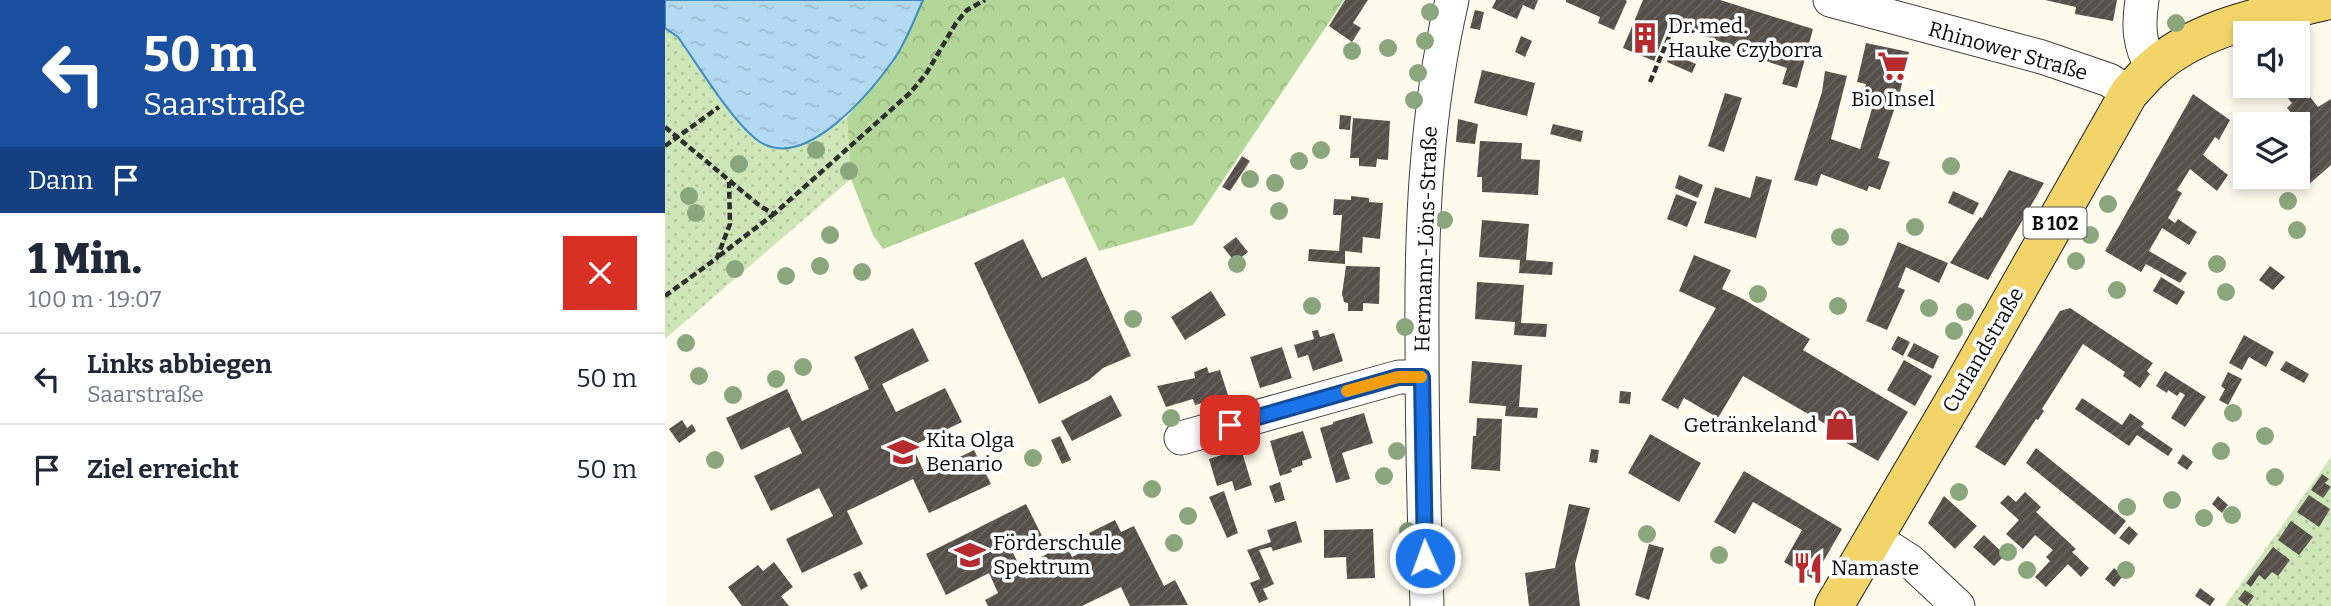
<!DOCTYPE html>
<html lang="de">
<meta charset="utf-8">
<style>
:root{--surface:#fff;--page:#f2f2f3;--text:#1f2937;--muted:#747a83;--line:#e0e1e3}
body{margin:0;font-family:Bitter,serif;background:var(--page);color:var(--text);height:100vh;display:flex;flex-direction:column;font-size:26px;white-space:nowrap}
*{box-sizing:border-box;margin:0}
p{font-size:23px;color:var(--muted)}
.icon{flex:none;width:38px;height:38px;fill:none;stroke:currentColor;stroke-width:2;stroke-linecap:round;stroke-linejoin:round}
.map{position:relative;flex:1;overflow:hidden}
.panel{display:flex;flex-direction:column;background:var(--surface);width:665px}
.panel>*{flex:none}
.guide{background:#1a4fa0;color:#fff;overflow:hidden}
.fabs{position:absolute;left:1568px;top:21px;display:grid;gap:14px}
.fabs a{display:grid;place-items:center;width:77px;height:77px;border-radius:0px;background:var(--surface);box-shadow:0 4px 10px #0003;font-size:35px}
.pin{position:absolute;display:grid;place-items:center;width:60px;height:60px;color:#fff;margin:-30px;border-radius:14px;box-shadow:0 4px 10px #0006}
.me{position:absolute;width:77px;margin:-38px;rotate:358deg;stroke-linejoin:round;filter:drop-shadow(0 0 5px #0008)}
.turn{display:flex;align-items:center;gap:24px;height:147px;padding:0 28px;font-size:32px}
.turn .icon{width:91px;height:91px;stroke-width:2.5}
.turn b{display:block;font-size:49px;line-height:60px}
.then{display:flex;align-items:center;height:66px;padding:0 28px;background:#0003;gap:14px;font-size:26px}
.round{display:grid;place-items:center;flex:none;width:74px;height:74px;border-radius:0px;background:var(--page)}
.headline{display:flex;align-items:center;justify-content:space-between;height:119px;padding:0 28px}
h1{font-size:42px;font-weight:800;line-height:52px}
ul{padding:0;list-style:none}
li{display:flex;align-items:center;gap:21px;height:91px;padding:0 28px;border-top:2px solid var(--line)}
li div{flex:1}
li b{display:block;font-size:26px}
li em{font-style:normal}
main{display:flex;flex:1;min-height:0}
.map>svg:first-child{display:block}
</style>
<main>
<section class="panel">
<div class="guide">
<div class="turn"><svg class="icon" aria-label="left" viewBox="0 0 24 24"><path d="M17 20v-9H6M10 6l-5 5 5 5"/></svg><div><b>50 m</b>Saarstraße</div></div>
<div class="then">Dann<svg class="icon" aria-label="arrive" viewBox="0 0 24 24"><path d="M6 21V4h12l-3 4 3 4H6"/></svg></div>
</div>
<div class="headline"><div><h1>1 Min.</h1><p>100 m · 19:07</p></div><a class="round" style="background:#d93025;color:#fff"><svg class="icon" aria-label="close" viewBox="0 0 24 24"><path d="M6 6l12 12M18 6L6 18"/></svg></a></div>
<ul>
<li><svg class="icon" aria-label="left" viewBox="0 0 24 24"><path d="M17 20v-9H6M10 6l-5 5 5 5"/></svg><div><b>Links abbiegen</b><p>Saarstraße</p></div><em>50 m</em></li>
<li><svg class="icon" aria-label="arrive" viewBox="0 0 24 24"><path d="M6 21V4h12l-3 4 3 4H6"/></svg><div><b>Ziel erreicht</b></div><em>50 m</em></li>
</ul>
</section>
<div class="map">
<svg width="1666" height="606" viewBox="0 0 1666 606">
<defs>
<pattern id="green-dots" width="8" height="8" patternUnits="userSpaceOnUse" patternTransform="scale(1.75)"><rect width="8" height="8" fill="#cfe7b8"/><path d="M2 2h.1M6 6h.1" fill="none" stroke="#b1c59d" stroke-width="1.8" stroke-linecap="round"/></pattern>
<pattern id="forest-crowns" width="20" height="18" patternUnits="userSpaceOnUse" patternTransform="scale(1.75)"><rect width="20" height="18" fill="#b3d798"/><path d="M2 6a3 3 0 1 1 6 0M12 15a3 3 0 1 1 6 0" fill="none" stroke="#99b782"/></pattern>
<pattern id="water-ripples" width="26" height="14" patternUnits="userSpaceOnUse" patternTransform="scale(1.75)"><rect width="26" height="14" fill="#b4daf3"/><path d="M2 4q2-2 4 0t4 0M15 11q2-2 4 0t4 0" fill="none" stroke="#9abacf"/></pattern>
<pattern id="building-hatch" width="6" height="6" patternUnits="userSpaceOnUse" patternTransform="scale(1.75)"><rect width="6" height="6" fill="#554e49"/><path d="M-1 1l2-2M0 6l6-6M5 7l2-2" fill="none" stroke="#68635f"/></pattern>
</defs>
<rect width="100%" height="100%" fill="#fefbed"/>
<path fill="url(#green-dots)" d="M0,28L13,37L76,125L161,131L182,117L186,179L0,339Z
M1666,457V606H1560Z"/>
<path fill="url(#forest-crowns)" d="M258,0H679L528,225L434,251L399,177L218,249L208,235L186,179L182,117L229,61Z"/>
<path fill="url(#water-ripples)" stroke="#3e8dc7" stroke-width="2" d="M0,0H258C249,20 240,45 227,62C204,94 140,171 95,142C69,125 33,65 13,37L0,28Z"/>
<path fill="url(#building-hatch)" d="M680,0H703L688,23L696,28L687,42L664,26Z
M831,0H873L869,10L858,5L852,19L827,8Z
M901,0H960L962,1L949,30L933,23L935,17L901,2Z
M978,0H1055L1148,29L1132,88L1117,84L1122,68L1071,51L1073,48L1004,23L989,61L958,48Z
M1380,0H1452L1448,21L1410,14L1411,7Z
M810,10L819,12L815,30L805,28Z
M856,36L867,41L860,57L850,52Z
M1201,43L1244,52L1235,92L1213,158L1225,162L1215,190L1204,186L1202,191L1156,174L1152,186L1129,180L1157,92L1160,71L1182,76L1166,139L1195,149L1208,105L1196,101L1201,84L1192,82Z
M1634,48L1643,82L1638,83L1642,93L1653,107L1666,99V165L1642,186L1633,176V143L1643,133L1622,108L1627,103L1615,89L1603,93L1602,86H1633Z
M1005,53L1031,64L1027,73L1002,62Z
M817,70L870,83L862,116L809,103Z
M1060,93L1077,98L1059,152L1043,146Z
M1528,94L1565,120L1554,140L1550,137L1538,155L1563,175L1552,191L1525,169L1512,190L1517,193L1503,218L1510,223L1513,219L1532,232L1524,245L1497,228L1484,251L1522,273L1515,283L1481,264L1476,272L1440,251Z
M675,115L686,116L685,130L674,129Z
M688,118L725,121L723,160L712,159L711,167L694,166V158H685Z
M793,119L813,124L810,144L791,142Z
M888,124L918,131L916,142L885,134Z
M815,141L857,143L856,159L875,160L873,195L817,192V177H812Z
M577,156L585,161L565,191L557,187Z
M1344,170L1379,183L1323,280L1285,263L1315,217L1317,218Z
M1014,175L1038,185L1033,198L1010,188Z
M1091,176L1107,180L1091,238L1039,223L1050,187L1085,198Z
M1288,191L1314,203L1308,215L1283,203Z
M1011,194L1032,202L1022,227L1002,219Z
M686,196L704,198V202L718,203L715,239L698,237L697,253L680,251V264L643,261L644,249L674,251L677,215H668L669,199L686,200Z
M817,220L864,224L861,260L888,262L887,275L854,273L855,260L814,257Z
M571,237L583,252L570,262L558,247Z
M358,239L377,278L421,257L466,356L438,368L424,380L374,404L309,263Z
M1233,242L1283,263L1274,283L1241,267L1233,287L1240,290L1222,330L1201,321Z
M1029,255L1066,270L1057,289L1078,299L1145,339L1138,350L1243,412L1213,461L1178,441L1181,436L1078,376L1053,418L1019,398L1013,409L996,400L1051,308L1014,291Z
M681,266L715,267L714,304L698,303V311H683V303L679,302L677,294Z
M1605,266L1620,277L1608,290L1594,280Z
M1496,277L1520,292L1512,305L1488,291Z
M812,282L859,285L856,323L882,324L881,337L849,335L850,322L810,319Z
M546,291L561,315L520,340L506,317Z
M1405,308L1488,363L1482,371L1485,374L1475,388L1458,376L1460,372L1418,344L1377,409L1379,411L1373,420L1371,419L1340,466L1310,447L1395,311Z
M248,328L264,361L217,384L231,412L280,388L297,422L247,446L260,474L309,450L326,484L264,513L248,479L182,511L198,544L137,573L121,539L168,516L154,488L106,511L89,476L137,453L124,427L76,450L61,418L122,389L137,421L204,389L189,357Z
M653,330L655,337L669,333L678,361L648,371L643,355L633,358L629,345L649,339L647,331Z
M1579,335L1609,352L1601,367L1584,357L1577,370L1564,363Z
M1233,336L1245,342L1238,356L1226,349Z
M1249,343L1274,356L1268,369L1242,356Z
M617,347L627,378L595,388L585,357Z
M1239,360L1267,376L1250,406L1222,390Z
M807,361L857,365L854,407L873,408L872,418L840,416L841,406L804,403Z
M1621,361L1644,374L1639,383L1615,370Z
M542,367L544,373L555,370L563,395L530,405L528,399L501,407L492,386L530,378L529,372Z
M1500,371L1541,397L1520,427L1506,418L1520,395L1515,392L1512,396L1503,390L1502,393L1491,386Z
M1563,372L1577,379L1563,405L1554,400L1560,389L1556,386Z
M955,391L966,392L965,404L954,403Z
M446,395L457,416L407,441L396,421Z
M1417,398L1457,425L1465,413L1479,423L1476,427L1508,449L1503,456L1472,435L1464,446L1410,409Z
M699,413L708,443L677,453L685,479L671,483L655,428L668,424V422Z
M812,418L837,419L835,471L806,469L808,436H811Z
M17,420L22,428L27,424L31,431L14,443L4,429Z
M638,431L647,458L637,461L638,465L626,469L627,472L615,476L605,441Z
M985,434L1036,463L1014,502L963,473Z
M395,436L406,460L397,464L386,440Z
M1371,448L1461,521L1450,535L1361,463Z
M576,449L587,485L570,491L567,481L552,486L544,459Z
M926,449L934,450L932,463L924,462Z
M1518,454L1528,462L1522,470L1512,463Z
M1079,471L1177,529L1148,579L1119,562L1137,530L1088,502L1070,534L1049,522Z
M1657,474L1664,479L1660,483L1666,487L1658,498L1646,490Z
M615,482L620,500L610,503L604,486Z
M559,491L573,533L562,538L544,497Z
M1360,492L1376,507L1371,512L1411,549L1407,552L1424,568L1416,577L1403,564L1381,587L1370,577L1385,561L1381,557L1388,550L1370,535L1358,549L1341,534L1354,520L1335,503L1343,495L1351,502Z
M1644,495L1665,509L1654,527L1632,512Z
M1279,496L1312,526L1290,549L1263,523Z
M1553,496L1563,505L1557,513L1547,504Z
M361,504L377,536L347,551L361,579L382,569L376,557L401,544L407,557L430,545L424,533L450,520L456,532L469,526L499,586L510,580L523,605L465,606L456,587L417,606H323L320,600L333,593L324,573L281,595L261,554Z
M904,504L925,508L910,564L915,606H864L860,573L890,568Z
M631,521L637,542L608,551L606,547L594,550L609,584L598,589L603,599L594,603L585,583L595,579L582,550L606,542L602,530Z
M1626,521L1648,537L1634,555L1613,540Z
M1464,526L1473,534L1464,545L1454,538Z
M708,529L710,578L682,579L681,557L659,558V530Z
M1319,535L1340,555L1329,566L1308,547Z
M984,544L999,548L984,600L970,595Z
M1608,547L1625,560L1613,576L1607,572L1600,580L1594,575L1586,587L1581,583Z
M109,562L128,587L116,596L124,606H77L63,587L93,565L98,571Z
M1449,568L1458,576L1449,587L1440,579Z
M195,571L203,586L196,590L188,574Z
M1535,588L1550,599L1545,606L1530,596Z
M1580,590L1589,596L1582,606L1573,599Z"/>
<g fill="none" stroke-linecap="round" stroke-linejoin="round">
<defs>
<path id="minor" d="M1165,0L1377,57L1444,80L1464,93
M1477,0C1473,26 1474,45 1487,68
M516,438L734,377H757
M1209,538L1245,561L1293,606
M762,606C759,517 757,428 757,339C756,224 761,113 787,0"/>
<path id="major" d="M1169,606L1299,384L1464,93C1472,85 1479,76 1487,69C1534,26 1604,15 1664,0"/>
</defs>
<use href="#minor" stroke="#3f3f3f" stroke-width="35"/>
<use href="#major" stroke="#1d1d1d" stroke-width="40"/>
<path stroke="#2e2e2e" stroke-width="4.5" stroke-dasharray="7 3.5" stroke-linecap="butt" d="M985,82L1009,25
M0,127L95,206L109,214L245,93L261,74L291,23L302,10L320,0
M0,146L54,107
M54,256L109,214
M0,296L52,258L65,224L64,182"/>
<use href="#minor" stroke="#fff" stroke-width="33"/>
<use href="#major" stroke="#f2d469" stroke-width="38"/>
</g>
<g fill="#8aa67c">
<circle cx="765" cy="12" r="9"/>
<circle cx="1511" cy="23" r="9"/>
<circle cx="760" cy="41" r="9"/>
<circle cx="723" cy="48" r="9"/>
<circle cx="687" cy="51" r="9"/>
<circle cx="753" cy="73" r="9"/>
<circle cx="749" cy="100" r="9"/>
<circle cx="151" cy="150" r="9"/>
<circle cx="656" cy="150" r="9"/>
<circle cx="634" cy="161" r="9"/>
<circle cx="74" cy="164" r="9"/>
<circle cx="1286" cy="166" r="9"/>
<circle cx="184" cy="171" r="9"/>
<circle cx="585" cy="179" r="9"/>
<circle cx="610" cy="183" r="9"/>
<circle cx="24" cy="196" r="9"/>
<circle cx="1623" cy="201" r="9"/>
<circle cx="1443" cy="204" r="9"/>
<circle cx="614" cy="211" r="9"/>
<circle cx="31" cy="213" r="9"/>
<circle cx="779" cy="220" r="9"/>
<circle cx="1250" cy="227" r="9"/>
<circle cx="1632" cy="230" r="9"/>
<circle cx="165" cy="235" r="9"/>
<circle cx="1425" cy="235" r="9"/>
<circle cx="1175" cy="237" r="9"/>
<circle cx="1411" cy="261" r="9"/>
<circle cx="572" cy="264" r="9"/>
<circle cx="1552" cy="264" r="9"/>
<circle cx="155" cy="266" r="9"/>
<circle cx="70" cy="269" r="9"/>
<circle cx="197" cy="272" r="9"/>
<circle cx="121" cy="276" r="9"/>
<circle cx="1452" cy="290" r="9"/>
<circle cx="1561" cy="292" r="9"/>
<circle cx="1093" cy="294" r="9"/>
<circle cx="647" cy="306" r="9"/>
<circle cx="1173" cy="306" r="9"/>
<circle cx="1264" cy="308" r="9"/>
<circle cx="1300" cy="312" r="9"/>
<circle cx="468" cy="319" r="9"/>
<circle cx="740" cy="327" r="9"/>
<circle cx="1289" cy="331" r="9"/>
<circle cx="21" cy="343" r="9"/>
<circle cx="138" cy="367" r="9"/>
<circle cx="34" cy="376" r="9"/>
<circle cx="111" cy="379" r="9"/>
<circle cx="68" cy="395" r="9"/>
<circle cx="1568" cy="413" r="9"/>
<circle cx="506" cy="418" r="9"/>
<circle cx="1600" cy="436" r="9"/>
<circle cx="732" cy="451" r="9"/>
<circle cx="1556" cy="451" r="9"/>
<circle cx="368" cy="458" r="9"/>
<circle cx="50" cy="460" r="9"/>
<circle cx="719" cy="476" r="9"/>
<circle cx="1610" cy="477" r="9"/>
<circle cx="487" cy="489" r="9"/>
<circle cx="1294" cy="492" r="9"/>
<circle cx="1507" cy="500" r="9"/>
<circle cx="1462" cy="507" r="9"/>
<circle cx="1567" cy="515" r="9"/>
<circle cx="523" cy="516" r="9"/>
<circle cx="1539" cy="518" r="9"/>
<circle cx="743" cy="531" r="9"/>
<circle cx="982" cy="534" r="9"/>
<circle cx="509" cy="543" r="9"/>
<circle cx="1343" cy="552" r="9"/>
<circle cx="741" cy="553" r="9"/>
<circle cx="1054" cy="555" r="9"/>
<circle cx="1362" cy="570" r="9"/>
<circle cx="1461" cy="570" r="9"/>
</g>
<g fill="none" stroke-linecap="round" stroke-linejoin="round">
<defs>
<path id="route" d="M565,425L733,377H757L760,558"/>
</defs>
<use href="#route" stroke="#114b97" stroke-width="18"/>
<use href="#route" stroke="#1a73e8" stroke-width="12"/>
<path stroke="#f59e0b" stroke-width="12" d="M682,391L733,377H756"/>
</g>
<defs>
<symbol id="building-bare" viewBox="-9 -9 18 18"><path d="M-4-6H4V6H1V3H-1V6H-4ZM-2.5-4.3h1.7v1.8h-1.7ZM.8-4.3h1.7v1.8H.8ZM-2.5-1h1.7V.8h-1.7ZM.8-1h1.7V.8H.8Z" fill="#b62b2e" stroke="#fff" stroke-width="2.5" paint-order="stroke"/></symbol>
<symbol id="supermarket-bare" viewBox="-9 -9 18 18"><path d="M-6-5.5h2.5l.6 2H6L4.5 2H-2.5L-4.4-4H-6ZM-1.5 3.2a1.3 1.3 0 1 0 .1 0ZM3 3.2a1.3 1.3 0 1 0 .1 0Z" fill="#b62b2e" stroke="#fff" stroke-width="2.5" paint-order="stroke"/></symbol>
<symbol id="shop-bare" viewBox="-9 -9 18 18"><path d="M-5-2.5h2.3a2.7 3.5 0 0 1 5.4 0H5L5.5 6h-11ZM-1.5-2.5h3a1.5 2.3 0 0 0-3 0Z" fill="#b62b2e" stroke="#fff" stroke-width="2.5" paint-order="stroke"/></symbol>
<symbol id="school-bare" viewBox="-9 -9 18 18"><path d="M0-5L7-2L0 1L-7-2ZM-4 1L0 2.5L4 1V4Q0 6-4 4Z" fill="#b62b2e" stroke="#fff" stroke-width="2.5" paint-order="stroke"/></symbol>
<symbol id="restaurant-bare" viewBox="-9 -9 18 18"><path d="M-5-6h1v4h1v-4h1v4h1v-4h1v5L-1.5 .5V6h-2V.5L-5-1ZM5-6V6H3V1.5H1.5Q1.5-4 5-6Z" fill="#b62b2e" stroke="#fff" stroke-width="2.5" paint-order="stroke"/></symbol>
</defs>
<g fill-rule="evenodd">
<use href="#building-bare" x="958" y="16" width="44" height="44"/>
<use href="#supermarket-bare" x="1206" y="44" width="44" height="44"/>
<use href="#shop-bare" x="1153" y="403" width="44" height="44"/>
<use href="#school-bare" x="216" y="430" width="44" height="44"/>
<use href="#school-bare" x="283" y="533" width="44" height="44"/>
<use href="#restaurant-bare" x="1121" y="546" width="44" height="44"/>
</g>
<g text-anchor="middle" dominant-baseline="central" stroke-width="7" stroke-linejoin="round" paint-order="stroke">
<rect fill="#fff" stroke="#555" stroke-width="2" x="1358.5" y="207.5" width="63" height="31" rx="5"/>
<g font-size="19" font-weight="bold" fill="#0c0c0c">
<text x="1390" y="223">B 102</text>
</g>
<g font-size="21" fill="#0c0c0c" stroke="#fff" text-anchor="start">
<text x="1003" y="26">Dr. med.<tspan x="1003" dy="24">Hauke Czyborra</tspan></text>
<text x="1228" y="99" text-anchor="middle">Bio Insel</text>
<text x="1152" y="425" text-anchor="end">Getränkeland</text>
<text x="261" y="440">Kita Olga<tspan x="261" dy="24">Benario</tspan></text>
<text x="328" y="543">Förderschule<tspan x="328" dy="24">Spektrum</tspan></text>
<text x="1166" y="568">Namaste</text>
</g>
<g font-size="21" fill="#0c0c0c" stroke="#fff">
<text transform="translate(1343 51) rotate(16)">Rhinower Straße</text>
<text transform="translate(761 239) rotate(-88)">Hermann-Löns-Straße</text>
<text transform="translate(1318 350) rotate(-60)">Curlandstraße</text>
</g>
</g>
</svg>
<div class="fabs">
<a><svg class="icon" aria-label="sound" viewBox="0 0 24 24"><path d="M4 9h4l5-4v14l-5-4H4zM17 9q2 3 0 6"/></svg></a>
<a><svg class="icon" aria-label="layers" viewBox="0 0 24 24"><path d="M12 4l9 5-9 5-9-5zM3 14l9 5 9-5"/></svg></a>
</div>
<div class="pin" style="left:565px;top:425px;background:#d93025"><svg class="icon" aria-label="arrive" viewBox="0 0 24 24"><path d="M6 21V4h12l-3 4 3 4H6"/></svg></div>
<svg class="me" style="left:760px;top:558px" viewBox="-20 -20 40 40"><circle r="17" fill="#1a73e8" stroke="#fff" stroke-width="3"/><path d="M0-11L8 9 0 5-8 9z" fill="#fff"/></svg>
</div>
</main>
